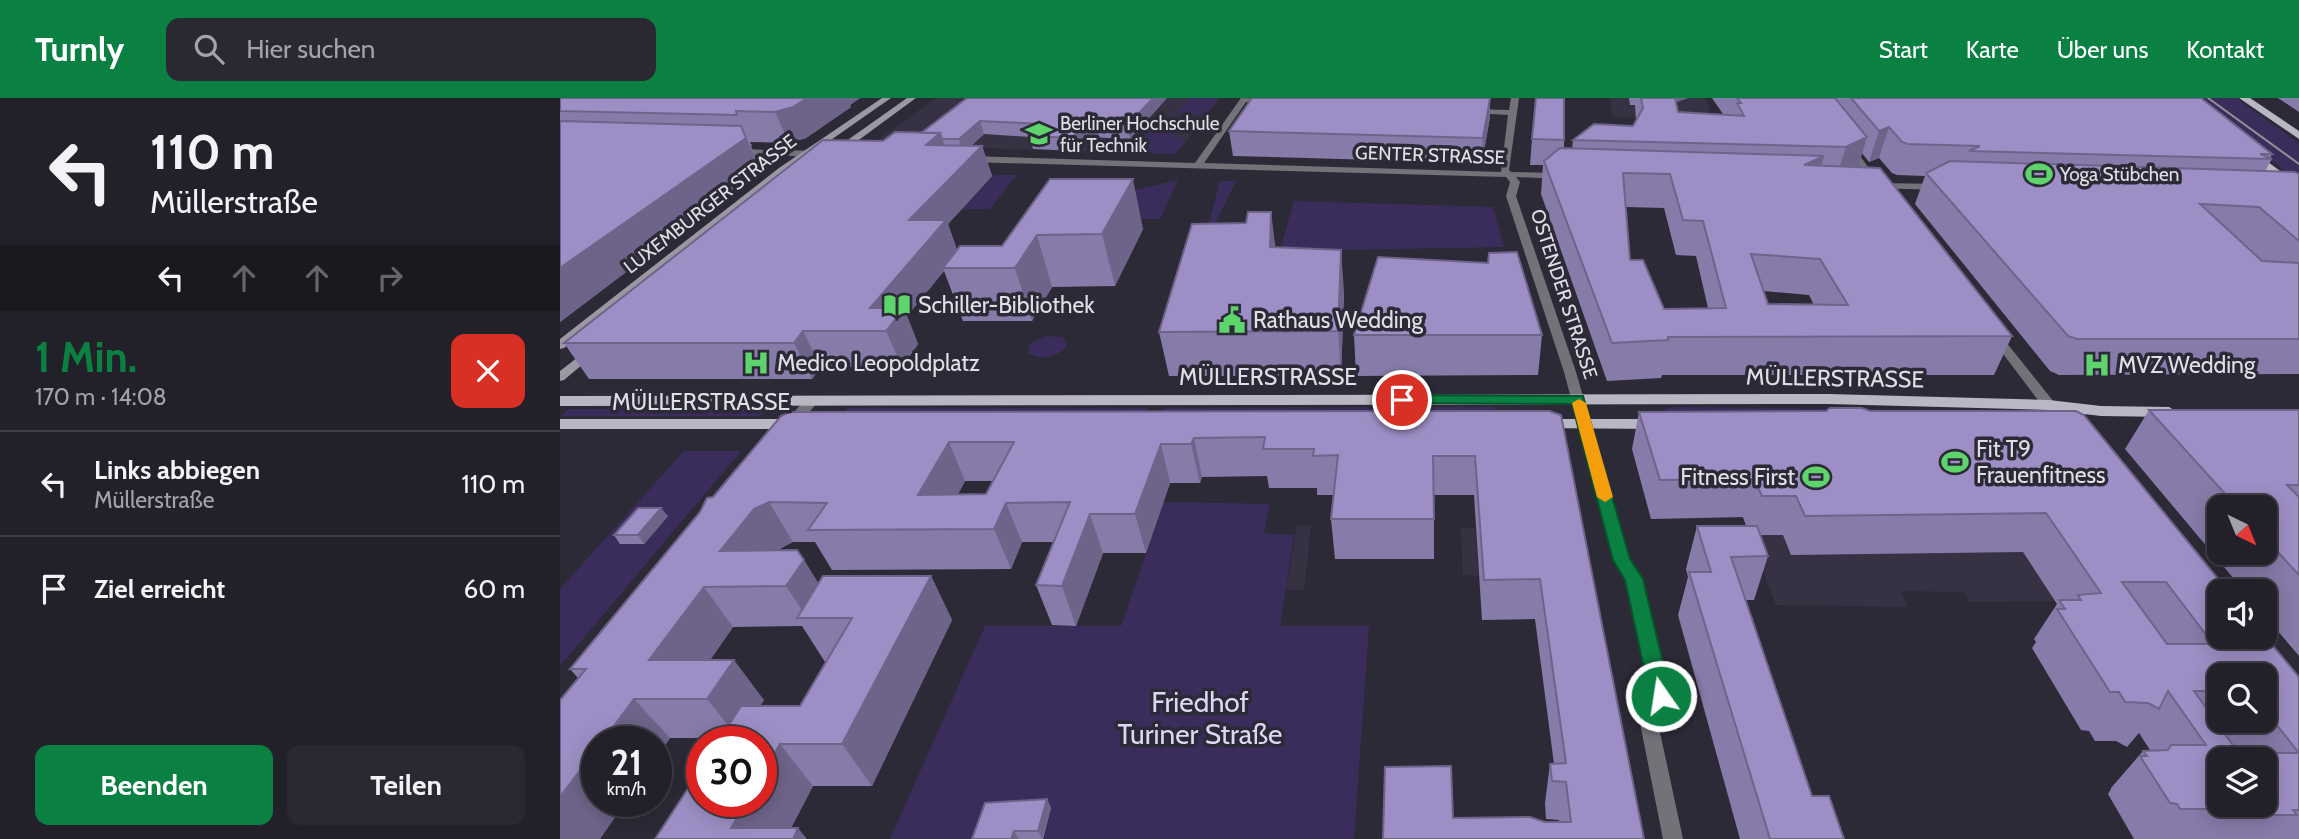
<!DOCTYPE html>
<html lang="de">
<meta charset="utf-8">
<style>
:root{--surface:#222029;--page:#2a2831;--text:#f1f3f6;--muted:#a2a3a8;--line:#3f3e46;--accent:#0b8043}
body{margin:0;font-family:Cabin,sans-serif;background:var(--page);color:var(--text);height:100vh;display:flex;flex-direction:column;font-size:26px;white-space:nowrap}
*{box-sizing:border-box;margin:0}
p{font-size:23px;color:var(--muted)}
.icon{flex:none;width:38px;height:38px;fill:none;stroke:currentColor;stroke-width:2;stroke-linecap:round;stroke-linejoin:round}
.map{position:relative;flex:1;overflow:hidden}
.panel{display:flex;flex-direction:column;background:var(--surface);width:560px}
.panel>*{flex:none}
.guide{background:#222029;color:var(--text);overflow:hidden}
.needle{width:46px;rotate:137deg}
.controls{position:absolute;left:1647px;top:397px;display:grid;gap:14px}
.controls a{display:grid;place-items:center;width:70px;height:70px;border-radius:14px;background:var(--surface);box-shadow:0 4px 18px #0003,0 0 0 2px var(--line);font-size:35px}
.speed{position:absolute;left:21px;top:628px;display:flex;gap:14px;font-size:35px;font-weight:700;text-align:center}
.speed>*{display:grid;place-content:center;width:91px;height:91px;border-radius:50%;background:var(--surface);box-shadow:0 4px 18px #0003,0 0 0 2px var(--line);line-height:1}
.speed small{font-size:18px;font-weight:400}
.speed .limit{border:10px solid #d22;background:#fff;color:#111}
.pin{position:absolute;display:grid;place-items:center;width:60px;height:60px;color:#fff;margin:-30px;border:4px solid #fff;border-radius:50%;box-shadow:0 2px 7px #0007}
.me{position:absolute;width:77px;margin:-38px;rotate:347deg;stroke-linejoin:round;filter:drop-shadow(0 0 5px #0008)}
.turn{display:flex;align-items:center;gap:24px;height:147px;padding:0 35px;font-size:32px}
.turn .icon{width:91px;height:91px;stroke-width:2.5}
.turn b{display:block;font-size:49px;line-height:60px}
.lanes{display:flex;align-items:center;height:66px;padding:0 35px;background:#0003;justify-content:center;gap:35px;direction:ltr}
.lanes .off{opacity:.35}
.round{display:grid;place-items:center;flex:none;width:74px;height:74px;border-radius:14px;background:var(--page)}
.head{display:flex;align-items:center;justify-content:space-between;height:119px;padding:0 35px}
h1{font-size:42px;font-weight:700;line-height:52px;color:var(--accent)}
.action{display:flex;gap:14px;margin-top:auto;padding:14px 35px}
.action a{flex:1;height:80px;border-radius:14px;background:var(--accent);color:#fff;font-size:28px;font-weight:700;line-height:80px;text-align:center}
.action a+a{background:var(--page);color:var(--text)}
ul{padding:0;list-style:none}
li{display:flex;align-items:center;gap:21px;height:105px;padding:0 35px;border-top:2px solid var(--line)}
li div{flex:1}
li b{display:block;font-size:26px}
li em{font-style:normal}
header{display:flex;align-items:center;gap:42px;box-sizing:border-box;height:98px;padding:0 35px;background:var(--accent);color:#fff}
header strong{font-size:33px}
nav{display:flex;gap:38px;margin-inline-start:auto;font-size:24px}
.search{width:490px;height:63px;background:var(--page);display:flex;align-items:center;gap:18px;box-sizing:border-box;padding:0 24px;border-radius:14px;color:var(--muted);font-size:26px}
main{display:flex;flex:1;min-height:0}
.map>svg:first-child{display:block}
</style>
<header>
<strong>Turnly</strong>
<div class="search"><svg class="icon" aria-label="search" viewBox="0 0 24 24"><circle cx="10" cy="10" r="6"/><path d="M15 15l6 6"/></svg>Hier suchen</div>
<nav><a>Start</a><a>Karte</a><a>Über uns</a><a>Kontakt</a></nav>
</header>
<main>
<section class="panel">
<div class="guide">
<div class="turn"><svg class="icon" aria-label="left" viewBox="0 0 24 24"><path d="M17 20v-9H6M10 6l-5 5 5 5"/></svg><div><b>110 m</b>Müllerstraße</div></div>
<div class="lanes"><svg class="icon" aria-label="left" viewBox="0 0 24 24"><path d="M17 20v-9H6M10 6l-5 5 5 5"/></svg><svg class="icon off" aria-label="ahead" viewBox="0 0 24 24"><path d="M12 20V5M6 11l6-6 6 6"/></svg><svg class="icon off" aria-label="ahead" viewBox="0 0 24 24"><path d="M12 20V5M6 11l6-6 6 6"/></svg><svg class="icon off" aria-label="right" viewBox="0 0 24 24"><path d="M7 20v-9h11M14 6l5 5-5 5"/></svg></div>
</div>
<div class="head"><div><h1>1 Min.</h1><p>170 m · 14:08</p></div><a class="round" style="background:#d93025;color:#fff"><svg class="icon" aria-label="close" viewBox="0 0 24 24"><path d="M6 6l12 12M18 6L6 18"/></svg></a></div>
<ul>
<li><svg class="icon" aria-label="left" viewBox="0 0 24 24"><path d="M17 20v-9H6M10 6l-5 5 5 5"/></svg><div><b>Links abbiegen</b><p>Müllerstraße</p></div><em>110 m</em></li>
<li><svg class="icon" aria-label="arrive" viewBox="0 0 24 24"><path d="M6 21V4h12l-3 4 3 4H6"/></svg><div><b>Ziel erreicht</b></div><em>60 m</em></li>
</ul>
<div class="action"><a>Beenden</a><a>Teilen</a></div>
</section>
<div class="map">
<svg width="1739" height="741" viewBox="0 0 1739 741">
<rect width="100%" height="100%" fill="#2d2a37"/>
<path fill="#363244" d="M376,0H660L616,56L318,47L315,44Z
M1050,0H1146L1165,72L1090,21L1052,19Z
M1398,351L1495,503L1410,504L1404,494L1341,493L1348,509L1216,507L1183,420L1091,421L1072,352Z
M751,427L744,492H726L737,428Z
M901,430H915L918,478L903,477Z"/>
<path fill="#3b2d5b" d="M630,0H658L645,16L618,15Z
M1627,0H1676L1739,45V83Z
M597,21H604L613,36L625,42L615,56L535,54L539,49H525L535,37L555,41L583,39Z
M434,77H457L430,111H401Z
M618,82L600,121H566L522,104Z
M660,83H676L641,155Z
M734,103L933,109L944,149L720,153Z
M485,238L503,239L507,248C497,259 481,263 468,255L470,246Z
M932,309L939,314L601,317L604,310Z
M1111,309L1380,312L1385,316L1106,315L1105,311Z
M287,310H588L586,317L281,318Z
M9,311H206L200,318H1Z
M124,353H181L0,568V491Z
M604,404L710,406L704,435L734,437L720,528H809L794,741H330L425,528H561Z"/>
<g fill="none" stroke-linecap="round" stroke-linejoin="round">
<path fill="#737278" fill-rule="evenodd" d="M681,0L710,1L714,3L710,5L686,4L644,65L941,74L948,17L912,15L908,13L912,11L949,12L951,0H959L949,72L951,74L999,75L1004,78L999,81L956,79L960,84L956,98L1016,274L1070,461L1082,481L1110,598L1098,625L1123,741H1103L1080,625L1092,598L1066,482L1054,462L1004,274L946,98L950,84L946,79L408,64L404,61L408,58L635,65Z
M1285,46H1291L1320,85L1381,86L1386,89L1381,92L1314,90L1284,48Z
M177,51L258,53L262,56L258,59L174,56L173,54Z
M1434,232L1438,234L1494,304L1495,307L1494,310H1484L1428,236Z
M252,298L258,302L257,305L235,331H225L223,328L225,325L247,299Z"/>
<path fill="#9b98a3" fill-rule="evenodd" d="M322,0H331L225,74L4,250L0,251V241L219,70Z
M347,0H356L281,55H275V51Z
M31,249L35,250L37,253L35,256L4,282L0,283V273Z"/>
<path fill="#b9b7c4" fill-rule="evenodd" d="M1679,0H1690L1739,33V41Z
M1685,53H1693L1739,87V97L1685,57Z
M1269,296L1489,302L1541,308L1609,309L1617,314L1609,319L1541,318L1489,312L1269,306L0,308V298Z
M0,321H234L242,326L234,331H0Z
M980,321H1099L1107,326L1099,331L974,330L972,326L974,322Z"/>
<path stroke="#918f99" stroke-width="2" d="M1648,0L1739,66"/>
</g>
<path fill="#877ba9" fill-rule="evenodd" d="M0,0H300L290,7L291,9L246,40L229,45L190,44L192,48H191L201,72L0,224Z
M407,0H607L570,41L529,39L515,53L473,51L470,39L424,36L411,48H422L432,78L388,126L397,152L442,148L490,81L583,131L555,188L492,189L472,223H403L384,173L347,218L358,246L342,269H261L252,281H29L4,245L323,43L361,35Z
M1069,0H1128L1116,4L1118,14L1163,16L1152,0H1641L1712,56L1710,60L1712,61L1705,73L1739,76V276L1499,277L1490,273L1355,106L1365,78L1337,77L1332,75L1319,60L1309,64L1302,55L1298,69L1452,238L1434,277H1102L1101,280L1047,283L981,96L983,67H970L972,41L1004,42V50L1012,51L1013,42L1073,28L1076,22L1075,7H1070ZM1066,109L1104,110L1116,157L1136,158L1148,210L1104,211L1070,162ZM1678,142H1679L1703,163H1702ZM1203,193L1249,197L1254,207L1208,206Z
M1718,0H1739V14Z
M930,19L922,65L673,58L669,33Z
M928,165L982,237L978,277L796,278L794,237Z
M784,194L781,278H609L599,234Z
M1589,312H1739V558L1704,517V494H1685L1565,351ZM1659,410H1704V455H1659Z
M989,313L1084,741L893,720L999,724V722L986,721L985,705L990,666H994L975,521L922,522L914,397H874V461H775L771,421L774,397H757V390H709L707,378L642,379L640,385H610L586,455H543L516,528L492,527L476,487L494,444H462L451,471L272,472L255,444H233L227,447L218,452L259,486L371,478L392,522L312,688H253L231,730L95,741L160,640H110L96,660V644L18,580L10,571L221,318ZM405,383H433L426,396H398ZM242,528L265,564H267L240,608H200L204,602L150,562L173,529Z
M1516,313L1739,579V741H1574L1548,696L1551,691V690L1583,653L1590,652L1579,635L1567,649L1556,643H1535L1529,633L1521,632L1472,550L1476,544L1474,541L1497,506L1463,454L1231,457L1223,437H1200L1208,458L1194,502H1186L1252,698L1284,741H1180L1118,517L1128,479L1126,471L1137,428H1186L1183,419L1091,421L1072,351L1079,314ZM1659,578H1704V623H1659Z
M108,418L84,446H60L54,437Z
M487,701L491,710L483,741H412Z"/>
<path fill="#6e648a" d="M247,0H300L290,7L291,9L246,40L229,45L215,14Z
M593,0H607L570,41L567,28Z
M930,0V19L922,65L923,40Z
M1107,0H1128L1106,8Z
M420,23L424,36L403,54L399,41Z
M526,26L529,39L515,53L512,40Z
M181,28L201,72L0,224V170Z
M1329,29L1319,60L1309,64L1319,33Z
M380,35L391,65L366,47Z
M1307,39L1298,70L1276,80L1286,49Z
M422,48L432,78L388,126L398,155L383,170L384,173L347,218L358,246L342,269L326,233L310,210L349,122Z
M1264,58L1255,91L1244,67Z
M573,81L583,131L555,188L542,136Z
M711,114L716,154L710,149Z
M477,137L492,189L472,223L455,170Z
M781,152L784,194L781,278L778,233Z
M243,233L261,269L252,281L234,245Z
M634,340L642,379L640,385L631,346Z
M389,344L405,383L379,432L358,397Z
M601,346L610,385L586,455L575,416Z
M209,404L233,444L220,450L191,489L160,453L194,411Z
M446,405L462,444L451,471L434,431Z
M101,410L108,418L84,446L78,437Z
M530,416L543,455L516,528L502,488Z
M244,462L269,502L247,520L226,488Z
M371,478L392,522L312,688L282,646Z
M144,489L173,529L123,601L89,562Z
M174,562L204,602L179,641L147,601Z
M74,601L110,640L96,660V644H42Z
M220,646L253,688L225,741L171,730L187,704H201V678Z
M37,650V704H66L40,741H0V699Z
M487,701L491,710L482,741L478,733Z
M238,730L247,741H233Z
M454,733L459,741H451Z"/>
<path fill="#9d8fc5" stroke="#6e648a" stroke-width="2" fill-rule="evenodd" d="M0,0H112H111H247L233,9L215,14L176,13L177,17L0,13Z
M407,0H593L567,28L526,26L512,40L469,38L483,26L420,23L399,41H382L380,35H361Z
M692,0H930L923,40L669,33Z
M976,0H1004V42L972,41Z
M1081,0H1115L1118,14L1184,18L1177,5H1181L1177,0H1275L1307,39L1286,49L1013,42L1034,26L1073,28L1083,10Z
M1291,0H1641L1712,56H1700L1712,61L1409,53L1420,48L1348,46L1342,44L1329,29L1319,33Z
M0,23L181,28L186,40L0,170Z
M335,34L380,35L366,47L422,48L349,122H386L310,210H344L326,233H243L234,245H4L263,42L323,43Z
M1000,50L1264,58L1244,67L1320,70L1452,238L1108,239V242L1052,245L984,63ZM1063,75L1110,76L1123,122L1143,123L1166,210L1104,211L1083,162H1070ZM1191,156L1260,161L1288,207L1208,206Z
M1390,63L1735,74L1739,76V143L1699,109L1640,106L1702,163L1739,165V241H1517L1508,238L1366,75Z
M490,81H573L542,136L477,137L455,170H383L400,148H442Z
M688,114H711L710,149L781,152L778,233L599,234L632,126L686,125Z
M957,154L982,237H794L818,159L928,165L929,155Z
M1270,310H1302L1310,313H1516L1524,317L1669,494H1659V539H1704V537L1739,579V712H1733L1737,717H1657L1647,711H1620L1617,706L1610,705L1580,658H1587L1583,653L1608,652L1611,647H1646L1608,593L1599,611L1588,605L1565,604L1559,594H1550L1497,511H1505L1499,502H1521L1518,497L1541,495L1486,415L1245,418L1236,398H1202L1194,381L1100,382L1079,314L1266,313ZM1562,484H1606L1653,546H1607ZM1659,578H1704V611L1739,655H1685L1675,650L1634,593H1659ZM1659,662H1704V707H1659Z
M1589,312H1739V387H1727L1739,399V477L1704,439V410H1678Z
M989,313L1001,317L1084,741H823L825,669L891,668L893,720L970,719L985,724H1011L1006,684L992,683L990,666L1006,665L980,481L924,482L915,358H873L874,421H771L778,357L753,358L754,351H703L705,339L634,340L631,346H601L575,416H530L502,488L476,487L510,404L446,405L434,431L248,432L267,405L209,404L194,411L160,453L237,452L244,462L226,488L144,489L89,562H174L147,601H74L42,644H37V650L0,699V602L26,571H10L140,414L147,400L153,399L221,318L229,314ZM389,344H454L426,396L358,397Z
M78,410H101L78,437H54Z
M1137,428H1197L1208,458L1171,459L1252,698H1269L1284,741H1210L1129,474H1151Z
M263,478H371L282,646H220L201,678V644H158L181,608H240L292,520H237Z
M142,669V704H187L171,730H238L233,741H95Z
M487,701L478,733H454L451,741H412L425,705Z"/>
<path fill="#0b8043" stroke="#07532c" stroke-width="2" d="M842,297L1023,298L1070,461L1083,481L1111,598L1108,604L1101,607L1093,604L1090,598L1065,482L1053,462L1012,306L836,305L834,302Z"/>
<path fill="#f59e0b" d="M1019,301L1026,305L1053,399L1045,404L1037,399L1012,305Z"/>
<defs>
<symbol id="university-bare" viewBox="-9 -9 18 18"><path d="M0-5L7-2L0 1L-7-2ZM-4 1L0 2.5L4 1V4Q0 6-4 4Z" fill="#5ed56c" stroke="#2d2a37" stroke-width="2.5" paint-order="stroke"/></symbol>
<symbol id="stadium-bare" viewBox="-9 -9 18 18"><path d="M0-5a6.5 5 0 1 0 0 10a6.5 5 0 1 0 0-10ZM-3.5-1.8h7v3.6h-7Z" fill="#5ed56c" stroke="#2d2a37" stroke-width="2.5" paint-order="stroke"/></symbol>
<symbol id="library-bare" viewBox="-9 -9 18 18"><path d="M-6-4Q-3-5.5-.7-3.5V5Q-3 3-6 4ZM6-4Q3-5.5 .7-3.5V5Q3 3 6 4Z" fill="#5ed56c" stroke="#2d2a37" stroke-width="2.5" paint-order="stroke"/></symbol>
<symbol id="civic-bare" viewBox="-9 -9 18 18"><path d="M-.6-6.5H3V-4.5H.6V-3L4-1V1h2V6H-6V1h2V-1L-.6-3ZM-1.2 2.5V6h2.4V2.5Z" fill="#5ed56c" stroke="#2d2a37" stroke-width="2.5" paint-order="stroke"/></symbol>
<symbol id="hospital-bare" viewBox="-9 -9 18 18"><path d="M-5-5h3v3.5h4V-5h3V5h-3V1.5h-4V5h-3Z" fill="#5ed56c" stroke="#2d2a37" stroke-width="2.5" paint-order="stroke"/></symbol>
</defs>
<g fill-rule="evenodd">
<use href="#university-bare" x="460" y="17" width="38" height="38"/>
<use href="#stadium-bare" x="1460" y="57" width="38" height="38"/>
<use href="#library-bare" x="318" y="188" width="38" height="38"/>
<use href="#civic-bare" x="653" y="203" width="38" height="38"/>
<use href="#hospital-bare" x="177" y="246" width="38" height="38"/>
<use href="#hospital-bare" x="1518" y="248" width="38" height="38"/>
<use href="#stadium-bare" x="1376" y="345" width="38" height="38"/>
<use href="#stadium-bare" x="1237" y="360" width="38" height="38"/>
</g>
<g text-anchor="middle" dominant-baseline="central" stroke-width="7" stroke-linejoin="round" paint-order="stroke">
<g font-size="19" fill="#e0dfe7" stroke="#2d2a37" text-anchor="start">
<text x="500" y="25">Berliner Hochschule<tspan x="500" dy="22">für Technik</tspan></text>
<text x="1500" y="76">Yoga Stübchen</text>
</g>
<g font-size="19" fill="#e0dfe7" stroke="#2d2a37">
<text transform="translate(870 57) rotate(2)">GENTER STRASSE</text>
<text transform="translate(150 106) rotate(-38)">LUXEMBURGER STRASSE</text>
<text transform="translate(1004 196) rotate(72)">OSTENDER STRASSE</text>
</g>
<g font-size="23" fill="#e0dfe7" stroke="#2d2a37" text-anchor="start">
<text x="358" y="207">Schiller-Bibliothek</text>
<text x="693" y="222">Rathaus Wedding</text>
<text x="217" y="265">Medico Leopoldplatz</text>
<text x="1558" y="267">MVZ Wedding</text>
<text x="1416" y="351">Fit T9<tspan x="1416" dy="26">Frauenfitness</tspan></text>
<text x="1235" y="379" text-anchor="end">Fitness First</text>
</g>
<g font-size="23" fill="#e0dfe7" stroke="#2d2a37">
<text x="708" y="279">MÜLLERSTRASSE</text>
<text transform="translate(1275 280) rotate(1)">MÜLLERSTRASSE</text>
<text x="141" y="304">MÜLLERSTRASSE</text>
</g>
<g font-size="28" fill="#ddd6f5" stroke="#2d2a37">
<text x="640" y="604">Friedhof<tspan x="640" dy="32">Turiner Straße</tspan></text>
</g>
</g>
</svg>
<div class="controls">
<a><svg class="needle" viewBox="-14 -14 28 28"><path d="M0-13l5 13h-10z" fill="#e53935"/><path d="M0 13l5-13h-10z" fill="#a2a3a8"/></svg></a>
<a><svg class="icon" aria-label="sound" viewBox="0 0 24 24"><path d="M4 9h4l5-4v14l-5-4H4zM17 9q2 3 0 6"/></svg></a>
<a><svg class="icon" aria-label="search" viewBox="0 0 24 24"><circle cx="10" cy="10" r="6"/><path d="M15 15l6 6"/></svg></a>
<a><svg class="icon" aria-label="layers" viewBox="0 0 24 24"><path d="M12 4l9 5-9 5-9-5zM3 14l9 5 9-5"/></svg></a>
</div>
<div class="speed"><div>21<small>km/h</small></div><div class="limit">30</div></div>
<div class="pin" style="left:842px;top:302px;background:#d93025"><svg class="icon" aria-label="arrive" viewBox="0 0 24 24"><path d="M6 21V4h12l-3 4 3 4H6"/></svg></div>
<svg class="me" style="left:1101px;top:598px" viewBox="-20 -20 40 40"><circle r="17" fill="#0b8043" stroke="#fff" stroke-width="3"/><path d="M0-11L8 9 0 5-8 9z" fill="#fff"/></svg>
</div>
</main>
